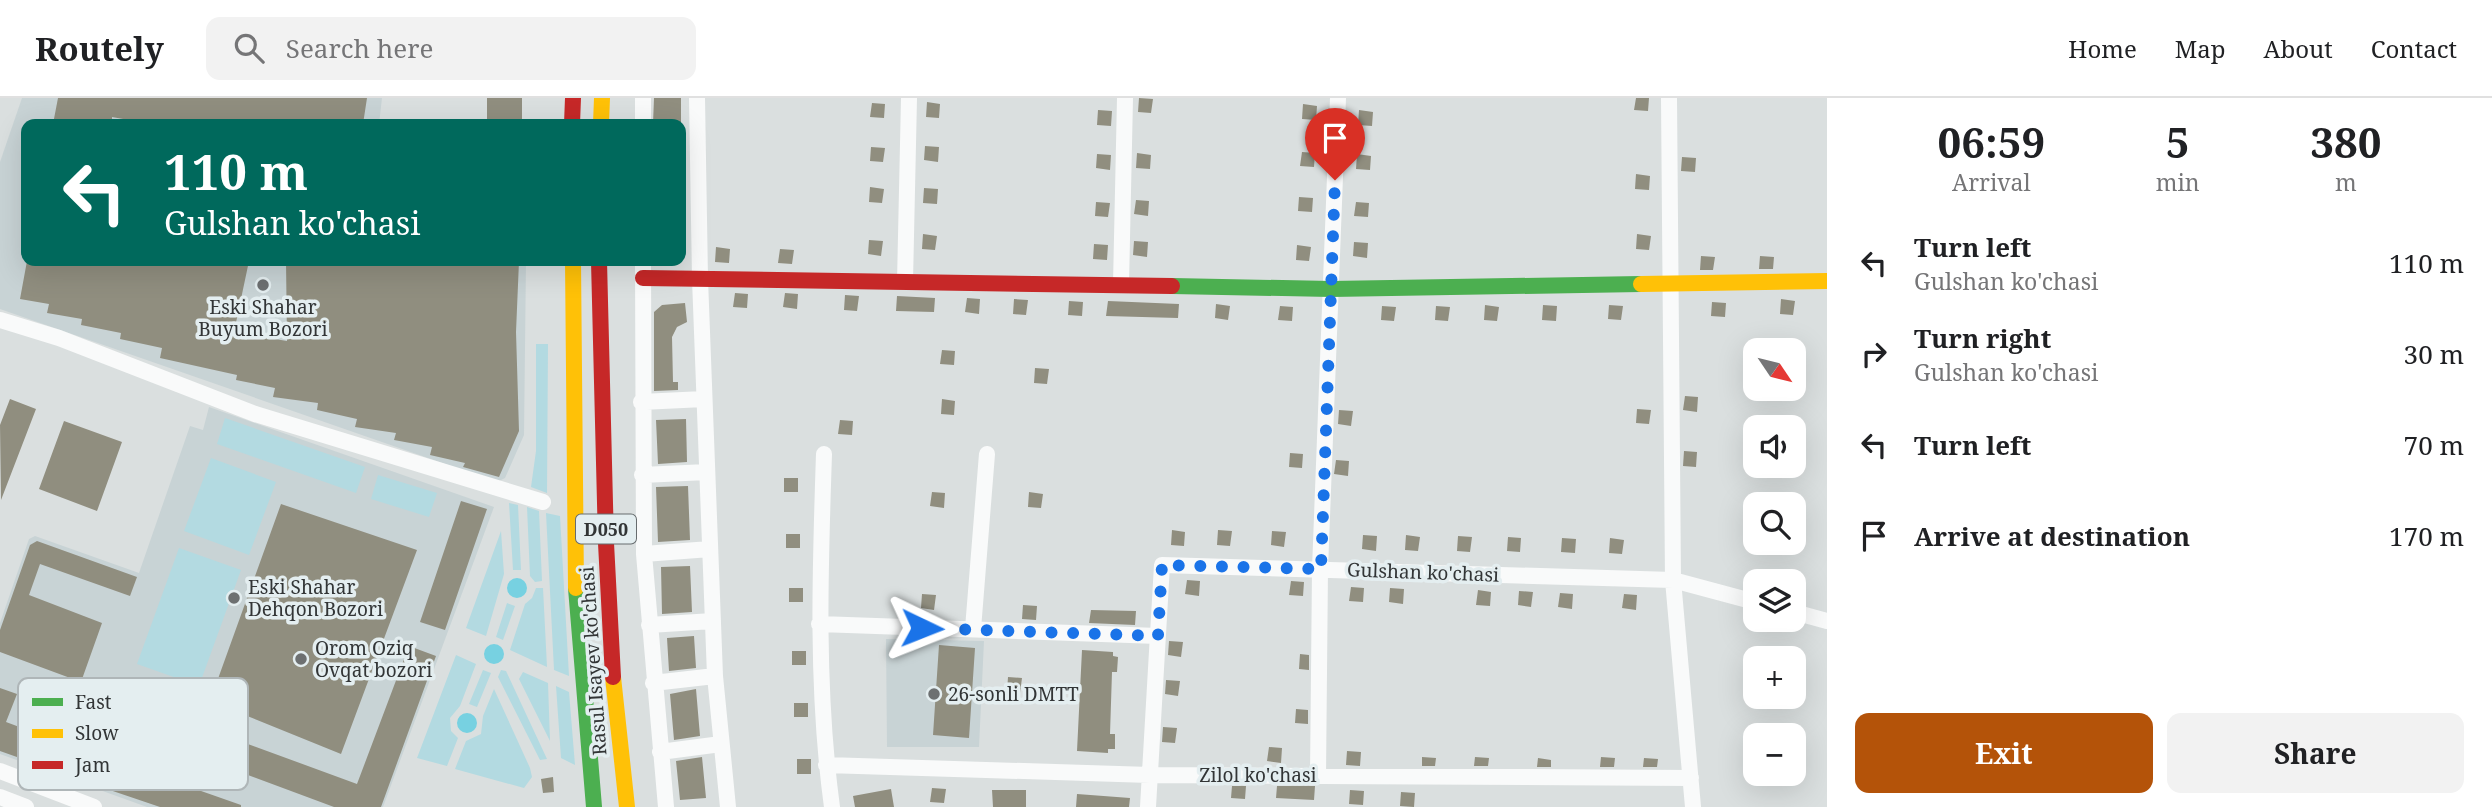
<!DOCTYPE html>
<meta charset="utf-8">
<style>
:root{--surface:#fff;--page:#f2f2f2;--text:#202124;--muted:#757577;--line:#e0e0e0;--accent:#b45309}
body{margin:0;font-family:"Noto Serif",serif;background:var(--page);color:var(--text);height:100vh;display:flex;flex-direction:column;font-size:26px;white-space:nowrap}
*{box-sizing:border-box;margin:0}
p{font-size:23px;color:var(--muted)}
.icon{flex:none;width:38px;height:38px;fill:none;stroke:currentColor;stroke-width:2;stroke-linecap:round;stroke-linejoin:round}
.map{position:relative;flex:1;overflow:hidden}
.panel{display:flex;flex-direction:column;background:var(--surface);width:665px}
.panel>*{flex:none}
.hud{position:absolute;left:21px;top:21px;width:665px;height:147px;border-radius:14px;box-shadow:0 7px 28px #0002;background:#00695c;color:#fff;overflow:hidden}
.needle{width:46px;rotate:125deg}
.fabs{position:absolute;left:1743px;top:240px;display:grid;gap:14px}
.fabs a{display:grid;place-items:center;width:63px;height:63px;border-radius:14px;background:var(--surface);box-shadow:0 7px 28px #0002;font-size:35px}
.pin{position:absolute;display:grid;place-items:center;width:60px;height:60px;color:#fff;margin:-72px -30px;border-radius:50% 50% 50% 0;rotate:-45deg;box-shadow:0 0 7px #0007}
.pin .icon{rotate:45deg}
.me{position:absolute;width:77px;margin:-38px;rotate:92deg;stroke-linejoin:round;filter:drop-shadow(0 0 5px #0008)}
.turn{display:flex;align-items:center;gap:24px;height:147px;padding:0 28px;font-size:32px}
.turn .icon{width:91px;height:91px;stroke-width:2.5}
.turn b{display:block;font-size:49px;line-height:60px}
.eta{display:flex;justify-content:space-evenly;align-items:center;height:119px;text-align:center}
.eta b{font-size:42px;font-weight:700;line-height:49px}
.cta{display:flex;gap:14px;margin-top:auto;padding:14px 28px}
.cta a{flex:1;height:80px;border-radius:14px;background:var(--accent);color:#fff;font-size:28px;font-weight:700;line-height:80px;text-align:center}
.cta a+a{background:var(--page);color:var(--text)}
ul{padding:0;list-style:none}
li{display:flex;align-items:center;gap:21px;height:91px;padding:0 28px}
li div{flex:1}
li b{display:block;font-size:26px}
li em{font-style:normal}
header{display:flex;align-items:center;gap:42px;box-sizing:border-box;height:98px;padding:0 35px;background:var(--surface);border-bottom:2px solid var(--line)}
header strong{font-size:33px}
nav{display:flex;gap:38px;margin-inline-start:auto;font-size:24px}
.search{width:490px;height:63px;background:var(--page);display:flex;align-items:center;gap:18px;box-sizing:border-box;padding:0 24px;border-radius:14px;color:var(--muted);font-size:26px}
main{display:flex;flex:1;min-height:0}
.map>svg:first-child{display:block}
</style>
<header>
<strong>Routely</strong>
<div class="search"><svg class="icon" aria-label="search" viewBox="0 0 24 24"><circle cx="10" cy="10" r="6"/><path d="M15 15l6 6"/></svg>Search here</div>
<nav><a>Home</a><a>Map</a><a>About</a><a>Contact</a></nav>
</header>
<main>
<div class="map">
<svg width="1827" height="709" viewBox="0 0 1827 709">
<rect width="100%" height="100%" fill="#dadfdf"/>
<path fill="#c8d3d5" d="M22,0H382L379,26H26V163H526L524,337L505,380L497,384L0,211V64Z
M209,309L494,409L383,709H147L0,656V525L29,441L35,438L139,475L190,328L203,332Z
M886,541L984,543L979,649H887Z"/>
<path fill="#b3dae1" d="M536,246H548L547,395L531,389L536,353Z
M225,320L365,369L356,395L217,346Z
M211,360L276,384L249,457L184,433Z
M378,377L437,395L429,419L371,401Z
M509,405L518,407L521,472H513Z
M527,409L539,413L542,483L535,484L530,478Z
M546,415L560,418L569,578L554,572Z
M501,433L504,476L486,538L466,530Z
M179,450L241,472L199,588L137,566Z
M536,490H543L547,569L510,552L525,506L532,500Z
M507,505L515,508L503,542L496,539Z
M456,557L476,566L460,608L450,620L451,633L458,640L447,668L417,660Z
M483,572L491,575L477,609L469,606Z
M501,572L506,573L547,661L540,662L498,579Z
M523,574L548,585L550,643L519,581Z
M556,588L569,594L575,667L561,660Z
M494,591L530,670L532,679L524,690L455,671L466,643L481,636L483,618Z"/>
<path fill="#77d1e1" d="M507 490a10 10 0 1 1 20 0a10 10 0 1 1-20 0Z
M484 556a10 10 0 1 1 20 0a10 10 0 1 1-20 0Z
M457 625a10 10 0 1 1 20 0a10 10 0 1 1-20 0Z"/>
<path fill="#908e7f" d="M58,0H367L363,26H151L112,19V26H53Z
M487,0H522V26H487Z
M654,0H681V26H653Z
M1139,0L1153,1L1151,15L1138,14Z
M1636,0H1649L1648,13L1634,12Z
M927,4L940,6L939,20L926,19Z
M872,5L885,6L884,20L870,19Z
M1303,6L1317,8L1316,22L1302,21Z
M1098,12L1112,13L1111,28L1097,27Z
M1359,12L1373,14L1372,28L1358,27Z
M925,48L939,49L938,64L924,62Z
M871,49L885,50L883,64L870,63Z
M1302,54L1315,55L1314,69L1300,68Z
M1137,55L1151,57L1150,71L1136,70Z
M1097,56L1111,57L1110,72L1096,70Z
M1357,56L1371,58L1370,72L1356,71Z
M1682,59L1696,60L1695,74L1681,73Z
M1636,76L1650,78L1649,92L1635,91Z
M870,89L884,91L882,105L869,104Z
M924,90L938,91L937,106L923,105Z
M1299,99L1313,100L1312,114L1298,113Z
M1136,102L1149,103L1148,118L1134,116Z
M1096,104L1110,105L1108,119L1095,118Z
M1356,104L1369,105L1368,119L1354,118Z
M923,136L937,138L935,152L922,151Z
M1637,136L1651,138L1649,152L1636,151Z
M869,142L883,143L881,158L868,156Z
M1134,143L1148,144L1147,159L1133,157Z
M1354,144L1368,145L1367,160L1353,158Z
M1094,146L1108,147L1107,162L1093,161Z
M1297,147L1311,149L1309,163L1296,162Z
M716,149L730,151L729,165L715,164Z
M780,151L794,152L792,166L778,165Z
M1701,158L1715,159L1713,172H1700Z
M1760,158L1774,159L1773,171H1759Z
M27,163H249L234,234L287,243L286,163H519L516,234L519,333L499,379L463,369L465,365L430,357L432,349L394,342L396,335L355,329L357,321L317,312L318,305L273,299L275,290L236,282L237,277L160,260L162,250L120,241L121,235L81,227L82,221L47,215L49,206L20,201Z
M735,195L748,196L747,210L733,209Z
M785,195L798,196L797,211L783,209Z
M845,197L859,198L857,213L844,212Z
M897,198L935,200L934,214L896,213Z
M967,200L980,201L979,216L965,214Z
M1014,201L1028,202L1026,217L1013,216Z
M1781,201L1795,203L1793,217L1780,216Z
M1069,203L1083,204L1082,218L1068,217Z
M1108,203L1179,206L1178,220L1106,218Z
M1712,204L1726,205L1725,219L1711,218Z
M685,205L687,224L677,229L672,239L673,284H678V292L654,293V214L662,207Z
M1216,206L1230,208L1228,222L1215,220Z
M1485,207L1499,209L1497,223L1484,222Z
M1543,207L1557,208L1556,223L1542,222Z
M1609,207L1623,208L1621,222L1608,221Z
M1280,208L1293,209L1292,223L1278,222Z
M1382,208L1396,209L1394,223L1381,222Z
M1436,208L1450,209L1448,223L1435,222Z
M942,252L955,253L954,267L940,266Z
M1035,270L1049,271L1047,286L1034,285Z
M1685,298L1698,299L1697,314L1683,312Z
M10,301L36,311L1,402L0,327Z
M942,301L955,303L954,317L941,316Z
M1637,311L1651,312L1649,326L1636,325Z
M1339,312L1353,313L1351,328L1338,326Z
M686,321L687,364L658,366L656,322Z
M840,322L853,323L852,337L838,336Z
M64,323L122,344L97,413L39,391Z
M1684,353L1697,354L1696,369L1683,368Z
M1290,355L1303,356L1302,370L1289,369Z
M1336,362L1349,363L1348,378L1334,376Z
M784,380H798V394H784Z
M688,388L690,442L658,444L656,389Z
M932,394L945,395L944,410L930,408Z
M1029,394L1043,396L1041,410L1028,409Z
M461,403L487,411L445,532L420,524Z
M281,406L417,452L341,656L210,603Z
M1172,432L1185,434L1184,448L1171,447Z
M1218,432L1232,433L1230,448L1217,447Z
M1272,433L1286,434L1284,449L1271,447Z
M786,436H800V450H786Z
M1363,437L1377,438L1376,453L1362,451Z
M1406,437L1420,439L1418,453L1405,452Z
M1458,438L1472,439L1470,454L1457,453Z
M1508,439L1521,440L1520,454L1507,453Z
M1562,440L1576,441L1575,455L1561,454Z
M1610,440L1624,442L1622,456L1609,455Z
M37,443L137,479L130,498L40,466L29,497L102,525L81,584L0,554V532L30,447Z
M690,468L692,514L662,516L661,469Z
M1187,482L1200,483L1199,498L1185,496Z
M1291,483L1304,484L1303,498L1289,497Z
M1351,489L1364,490L1363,504L1349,503Z
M789,490H803V504H789Z
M1390,490L1404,491L1403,506L1389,504Z
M1478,492L1491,494L1490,508L1476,507Z
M1519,493L1533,494L1531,509L1518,507Z
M1560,495L1573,496L1572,511L1558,509Z
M922,496L936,497L934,512L921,510Z
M1624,496L1637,497L1636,512L1622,510Z
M1023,507L1037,508L1036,522L1022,521Z
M1091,512L1136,513L1135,527L1089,525Z
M694,538L696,570L669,573L667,540Z
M1169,543L1183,544L1181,559L1168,557Z
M939,547L975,550L969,640L933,637Z
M409,548L436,558L381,709H334L118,629L128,602L357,686Z
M1082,552L1113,554V558L1118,559L1117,574H1112L1110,636H1115V651H1108V655L1077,653Z
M792,553H806V567H792Z
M1300,556L1309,557V572L1299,571Z
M1008,579L1022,580L1020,595L1007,593Z
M1166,582L1180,583L1178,598L1165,596Z
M0,590L17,596L6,624L41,637L31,664L0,653Z
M696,591L700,638L674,642L670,596Z
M794,605H808V619H794Z
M1296,611L1308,612V626L1295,625Z
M1163,629L1177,630L1175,645L1162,644Z
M1269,649L1282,650L1281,665L1267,663Z
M1347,653L1361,654L1360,668L1346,667Z
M702,659L706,700L680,702L676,663Z
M1422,659L1436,660L1435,668H1422Z
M1475,659L1489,660L1488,668H1474Z
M1601,659L1615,660L1614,669H1600Z
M107,660L241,707V709H160L98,688Z
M1538,660L1551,662V669H1537Z
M1644,660L1658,661L1657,669H1643Z
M797,661H811V676H797Z
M553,679L554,694L543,695L541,681Z
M1232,688H1246L1245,701L1231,700Z
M1277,688H1315L1314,702L1276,700Z
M932,690L946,691L944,705L930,704Z
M891,691L894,709H855L853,698Z
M992,692H1026V709H993Z
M1350,692L1364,693L1363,707L1349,706Z
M1401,694L1415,695L1414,709L1400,708Z
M1077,696L1130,700L1129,709H1076Z"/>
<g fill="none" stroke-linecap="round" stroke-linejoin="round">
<path stroke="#f9fafa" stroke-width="16" d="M697,0L700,181L715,578L728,709
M1669,0L1673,482L1693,709
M643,26V0
M643,163L644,456L666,709
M905,184L909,0
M1121,187L1125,0
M0,222L59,240L255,316L543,404
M641,304L704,301
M824,356C820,474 816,591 832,709
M642,377L707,374
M644,456L710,451
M1794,514L1827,523
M819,526L1158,538
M649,527L713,523
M973,531L987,356
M653,585L715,578
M660,654L721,646
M826,667L1150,677L1691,680
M0,673L94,709
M1318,678L1320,471L1338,0
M0,699L26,709
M1148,709L1162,467L1673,482L1755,504"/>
<path stroke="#4caf50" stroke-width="16" d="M1172,188L1331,191L1641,186
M576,490L594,709"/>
<path stroke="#ffc107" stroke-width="16" d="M601,26L602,0
M573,163L576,490
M1641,186L1827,183
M613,579L627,709"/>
<path stroke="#c62828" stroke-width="16" d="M572,26L573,0
M599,163L606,445L613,579
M643,180L1172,188"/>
</g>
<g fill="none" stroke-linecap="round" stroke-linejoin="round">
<path stroke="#1a73e8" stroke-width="12" stroke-dasharray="0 21.6" d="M922,530L1158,538L1162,467L1321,471L1335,82"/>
</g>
<g fill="#6d7071" stroke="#e4eef0" stroke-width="2.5">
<circle cx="263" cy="187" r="7"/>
<circle cx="234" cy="500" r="7"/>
<circle cx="301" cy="561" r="7"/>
<circle cx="934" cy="596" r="7"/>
</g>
<g text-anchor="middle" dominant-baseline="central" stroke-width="7" stroke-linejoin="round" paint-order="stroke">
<rect fill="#e4eef0" stroke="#676c6e" stroke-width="2" x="576" y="416.5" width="60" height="29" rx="5"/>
<g font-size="18" font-weight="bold" fill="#323536">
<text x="606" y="431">D050</text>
</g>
<g font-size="19" fill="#323536" stroke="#e4eef0" text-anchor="start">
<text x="263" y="209" text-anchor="middle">Eski Shahar<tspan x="263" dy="22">Buyum Bozori</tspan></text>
<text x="248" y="489">Eski Shahar<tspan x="248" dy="22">Dehqon Bozori</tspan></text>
<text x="315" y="550">Orom Oziq<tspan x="315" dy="22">Ovqat bozori</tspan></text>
<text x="948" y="596">26-sonli DMTT</text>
</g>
<g font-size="19" fill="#323536" stroke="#e4eef0">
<text transform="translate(1423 474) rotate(2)">Gulshan ko'chasi</text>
<text transform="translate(593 563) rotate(-94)">Rasul Isayev ko'chasi</text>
<text x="1258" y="677">Zilol ko'chasi</text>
</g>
</g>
<rect x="18" y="580" width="230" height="112" rx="10" fill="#e4eef0" stroke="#afb6b8" stroke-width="2"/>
<rect x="32" y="600" width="31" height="8" fill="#4caf50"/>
<rect x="32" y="631" width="31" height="9" fill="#ffc107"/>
<rect x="32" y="663" width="31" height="8" fill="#c62828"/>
<g font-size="19" fill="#323536">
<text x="75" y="611">Fast</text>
<text x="75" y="642">Slow</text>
<text x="75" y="674">Jam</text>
</g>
</svg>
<div class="fabs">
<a><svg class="needle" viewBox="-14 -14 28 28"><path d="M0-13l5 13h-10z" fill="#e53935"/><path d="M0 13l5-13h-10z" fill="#757577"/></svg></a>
<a><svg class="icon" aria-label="sound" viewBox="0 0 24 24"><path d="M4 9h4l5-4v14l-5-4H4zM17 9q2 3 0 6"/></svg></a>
<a><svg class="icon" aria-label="search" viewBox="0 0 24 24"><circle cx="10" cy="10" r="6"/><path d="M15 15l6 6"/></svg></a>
<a><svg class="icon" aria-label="layers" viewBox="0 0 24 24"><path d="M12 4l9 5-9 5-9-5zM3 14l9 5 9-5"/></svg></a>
<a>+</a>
<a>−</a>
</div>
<div class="pin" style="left:1335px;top:82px;background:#d93025"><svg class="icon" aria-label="arrive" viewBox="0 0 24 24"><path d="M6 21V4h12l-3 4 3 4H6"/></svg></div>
<svg class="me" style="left:922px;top:530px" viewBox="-20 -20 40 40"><path d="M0-17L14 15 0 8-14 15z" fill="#1a73e8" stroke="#fff" stroke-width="4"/></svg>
<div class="hud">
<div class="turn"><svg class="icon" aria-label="left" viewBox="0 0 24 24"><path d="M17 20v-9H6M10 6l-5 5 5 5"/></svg><div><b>110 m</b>Gulshan ko'chasi</div></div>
</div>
</div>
<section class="panel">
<div class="eta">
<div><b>06:59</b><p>Arrival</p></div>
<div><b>5</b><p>min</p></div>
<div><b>380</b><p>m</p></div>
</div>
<ul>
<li><svg class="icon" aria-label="left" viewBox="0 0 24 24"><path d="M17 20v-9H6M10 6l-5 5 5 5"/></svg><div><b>Turn left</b><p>Gulshan ko'chasi</p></div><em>110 m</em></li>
<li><svg class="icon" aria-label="right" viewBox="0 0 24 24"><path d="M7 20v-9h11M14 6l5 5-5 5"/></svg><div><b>Turn right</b><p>Gulshan ko'chasi</p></div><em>30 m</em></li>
<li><svg class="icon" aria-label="left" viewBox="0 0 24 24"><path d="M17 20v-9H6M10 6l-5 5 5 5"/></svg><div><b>Turn left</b></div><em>70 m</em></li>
<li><svg class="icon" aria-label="arrive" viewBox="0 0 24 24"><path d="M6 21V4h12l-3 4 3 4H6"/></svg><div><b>Arrive at destination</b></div><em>170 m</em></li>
</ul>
<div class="cta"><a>Exit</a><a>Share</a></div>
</section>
</main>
